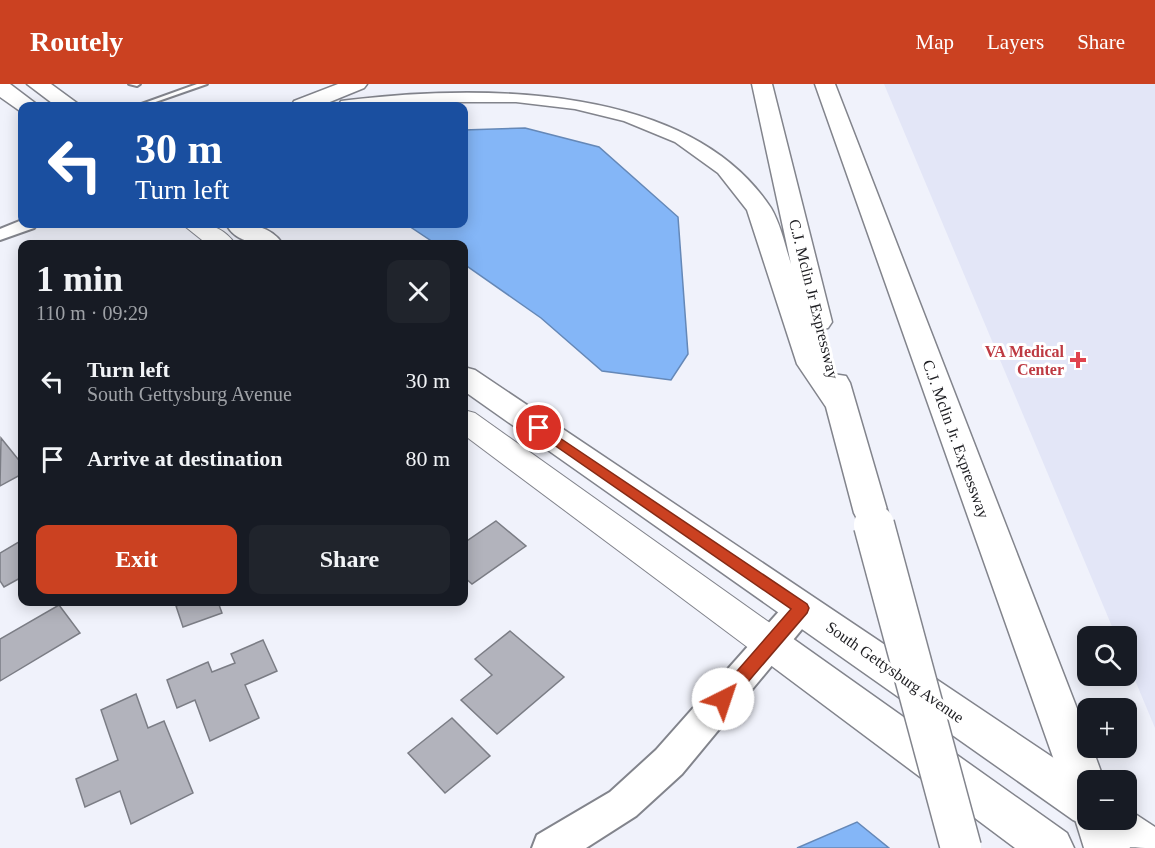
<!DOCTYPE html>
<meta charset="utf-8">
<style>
:root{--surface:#171b24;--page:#20242c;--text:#f1f3f6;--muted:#9ea1a6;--accent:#cb4121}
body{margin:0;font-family:Georgia,serif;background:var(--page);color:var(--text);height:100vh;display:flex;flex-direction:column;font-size:22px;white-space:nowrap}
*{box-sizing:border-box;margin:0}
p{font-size:20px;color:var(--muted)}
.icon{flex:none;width:33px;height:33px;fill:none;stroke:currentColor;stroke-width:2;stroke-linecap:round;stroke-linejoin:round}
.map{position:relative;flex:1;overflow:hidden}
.sheet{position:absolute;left:18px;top:156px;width:450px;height:366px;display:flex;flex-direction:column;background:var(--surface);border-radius:12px;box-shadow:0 3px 15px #0003}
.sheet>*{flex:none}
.top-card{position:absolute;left:18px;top:18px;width:450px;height:126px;border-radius:12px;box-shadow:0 3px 15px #0003;background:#1a4fa0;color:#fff;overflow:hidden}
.buttons{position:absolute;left:1077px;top:542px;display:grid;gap:12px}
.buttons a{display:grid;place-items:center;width:60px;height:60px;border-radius:12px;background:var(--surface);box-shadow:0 3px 15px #0003;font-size:30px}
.pin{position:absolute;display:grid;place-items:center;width:51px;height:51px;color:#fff;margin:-26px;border:3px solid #fff;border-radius:50%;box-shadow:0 2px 6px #0007}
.me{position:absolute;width:66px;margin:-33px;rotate:41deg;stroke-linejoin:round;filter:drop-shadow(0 0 4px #0008)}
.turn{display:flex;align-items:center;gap:21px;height:126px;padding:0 18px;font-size:27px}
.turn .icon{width:78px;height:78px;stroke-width:2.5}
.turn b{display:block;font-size:42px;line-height:51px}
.round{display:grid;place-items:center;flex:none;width:63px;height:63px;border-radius:12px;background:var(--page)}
.overview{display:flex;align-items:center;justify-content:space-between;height:102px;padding:0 18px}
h1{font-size:36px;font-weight:700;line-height:45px}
.cta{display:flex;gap:12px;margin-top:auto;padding:12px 18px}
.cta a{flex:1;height:69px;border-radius:12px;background:var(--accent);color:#fff;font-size:24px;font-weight:700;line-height:69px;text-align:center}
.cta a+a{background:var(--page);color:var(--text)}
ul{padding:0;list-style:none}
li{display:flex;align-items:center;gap:18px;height:78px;padding:0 18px}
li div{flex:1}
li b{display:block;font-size:22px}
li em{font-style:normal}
header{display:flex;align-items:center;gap:36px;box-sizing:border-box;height:84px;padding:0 30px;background:var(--accent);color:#fff}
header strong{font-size:28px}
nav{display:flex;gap:33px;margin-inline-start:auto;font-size:21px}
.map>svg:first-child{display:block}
</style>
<header>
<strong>Routely</strong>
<nav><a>Map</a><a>Layers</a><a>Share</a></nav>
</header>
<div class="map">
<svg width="1155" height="764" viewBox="0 0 1155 764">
<rect width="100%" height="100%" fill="#f0f2fb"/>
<path fill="#e3e6f7" d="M884,0H1155V644L1127,577L1126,552H1116Z"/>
<path fill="#84b6f7" stroke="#6588b7" stroke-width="1.5" d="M525,44L599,63L678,133L688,270L671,296L602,287L541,234L464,180V160H436L406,140H464V46Z
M857,738L889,764H797Z"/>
<path fill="#b2b3bc" stroke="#7b7d85" stroke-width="1.5" d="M1,354L22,380V390L0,402Z
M496,437L526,462L472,500L464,493V459Z
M22,456V493L4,503L0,497V469Z
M187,518H218L222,529L183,543L176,522Z
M59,521L80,549L0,597V555Z
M510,547L564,593L497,650L461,616L492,591L475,575Z
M263,556L277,587L245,601L259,634L210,657L195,616L177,624L167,596L208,578L212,588L235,579L231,570Z
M136,610L148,644L164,637L193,709L131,740L120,707L85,723L76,695L118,676L101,626Z
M452,634L490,672L445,709L408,669Z"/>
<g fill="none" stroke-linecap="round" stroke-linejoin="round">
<defs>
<path id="service" d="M129,0H140L137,2Z
M197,0H207L144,22H136Z"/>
<path id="minor" d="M22,136V140H37L34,144L0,156V145Z"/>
<path id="tertiary" d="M801,511L812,515L817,524L812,533L682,690L636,732L586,764H532L537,751L610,708L656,666L790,515Z"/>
<path id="secondary" d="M182,140C202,138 223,141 235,160H207Z
M464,326L475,329L784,549L789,560L784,571L771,575L758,571L464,351Z"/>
<path id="primary" d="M0,0H10L39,22H22V27H20L0,13Z
M27,0H51L81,22H56Z
M226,140C248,140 269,140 283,160C263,162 236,160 226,140Z
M464,283L475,286L1088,697V735H1126V724L1155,743V764C1130,764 1099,764 1087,742L1073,736L464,307Z
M771,544L785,549L1067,749L1074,764H1015L757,571L752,560L757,549Z"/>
<path id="trunk" d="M338,0H367L364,4L320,22H291L294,17Z
M752,0H772L832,238L828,244L815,246L830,286L833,290L846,292L850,299L888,429L883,438L871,442L859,438L854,429L826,323L797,280L747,126L718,89L675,58L624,37L575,25L516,18H456L392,22H338L341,17L349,16C483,0 690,0 771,124C781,141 785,162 791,180Z
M815,0H835L1088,653V663H1092L1104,696H1088V735H1119L1130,764H1084L1075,735L1079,727L1073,724L1066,710Z"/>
</defs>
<use href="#service" stroke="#82848c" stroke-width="4"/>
<use href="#minor" stroke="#82848c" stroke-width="4"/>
<use href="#tertiary" stroke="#82848c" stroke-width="4"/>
<use href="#secondary" stroke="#82848c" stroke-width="2"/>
<use href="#primary" stroke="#82848c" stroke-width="3"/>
<use href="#trunk" stroke="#82848c" stroke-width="3"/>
<use href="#service" fill="#fff" fill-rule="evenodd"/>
<use href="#minor" fill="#fff" fill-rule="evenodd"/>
<use href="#tertiary" fill="#fff" fill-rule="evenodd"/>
<use href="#secondary" fill="#fff" fill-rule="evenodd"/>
<use href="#primary" fill="#fff" fill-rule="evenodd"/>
<use href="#trunk" fill="#fff" fill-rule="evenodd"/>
<defs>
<path id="trunk-bridge-far1" d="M871,429L875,443"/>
<path id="trunk-bridge" d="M874,441L961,764"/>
</defs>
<use href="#trunk-bridge-far1" stroke="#82848c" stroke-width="34" stroke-linecap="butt"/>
<use href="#trunk-bridge" stroke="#82848c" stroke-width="43" stroke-linecap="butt"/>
<use href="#trunk-bridge-far1" stroke="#fff" stroke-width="31"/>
<use href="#trunk-bridge" stroke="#fff" stroke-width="40"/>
</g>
<path fill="#cb4121" stroke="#842a15" stroke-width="1.5" d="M539,340L807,520L809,524L807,529L729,620L723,622L718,620L715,615L718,609L791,525L534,347L532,344L534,341Z"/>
<path fill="#e0444e" stroke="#fff" stroke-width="2" d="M1075 267h6v6h6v6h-6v6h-6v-6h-6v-6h6z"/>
<g text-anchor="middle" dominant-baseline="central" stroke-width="6" stroke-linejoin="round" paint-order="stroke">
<g font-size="16" fill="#1e1e22" stroke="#fff">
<text transform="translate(814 215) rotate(76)">C.J. Mclin Jr Expressway</text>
<text transform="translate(956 355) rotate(70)">C.J. Mclin Jr. Expressway</text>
<text transform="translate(895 588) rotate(35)">South Gettysburg Avenue</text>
</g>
<g font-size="16" font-weight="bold" fill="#be3a42" stroke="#fff" text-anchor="end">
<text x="1064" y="267">VA Medical<tspan x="1064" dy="18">Center</tspan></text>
</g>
</g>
</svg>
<div class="buttons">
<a><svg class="icon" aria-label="search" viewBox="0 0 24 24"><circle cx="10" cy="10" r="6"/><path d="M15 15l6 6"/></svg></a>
<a>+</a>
<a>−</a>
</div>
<div class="pin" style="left:539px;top:344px;background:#d93025"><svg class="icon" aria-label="arrive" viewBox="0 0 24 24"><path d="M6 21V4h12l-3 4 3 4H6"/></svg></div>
<svg class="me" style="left:723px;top:615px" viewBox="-20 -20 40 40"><circle r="19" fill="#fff"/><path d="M0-13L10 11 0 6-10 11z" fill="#cb4121"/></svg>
<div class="top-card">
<div class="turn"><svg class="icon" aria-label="left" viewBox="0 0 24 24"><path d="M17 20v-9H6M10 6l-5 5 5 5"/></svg><div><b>30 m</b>Turn left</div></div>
</div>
<section class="sheet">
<div class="overview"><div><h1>1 min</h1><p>110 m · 09:29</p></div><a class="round"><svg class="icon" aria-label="close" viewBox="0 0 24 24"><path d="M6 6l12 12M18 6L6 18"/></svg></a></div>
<ul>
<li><svg class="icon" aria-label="left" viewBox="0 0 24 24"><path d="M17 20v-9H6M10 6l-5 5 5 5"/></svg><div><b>Turn left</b><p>South Gettysburg Avenue</p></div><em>30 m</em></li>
<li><svg class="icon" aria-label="arrive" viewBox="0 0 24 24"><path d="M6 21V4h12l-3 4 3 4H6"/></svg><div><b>Arrive at destination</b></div><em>80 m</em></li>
</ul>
<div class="cta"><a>Exit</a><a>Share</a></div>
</section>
</div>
